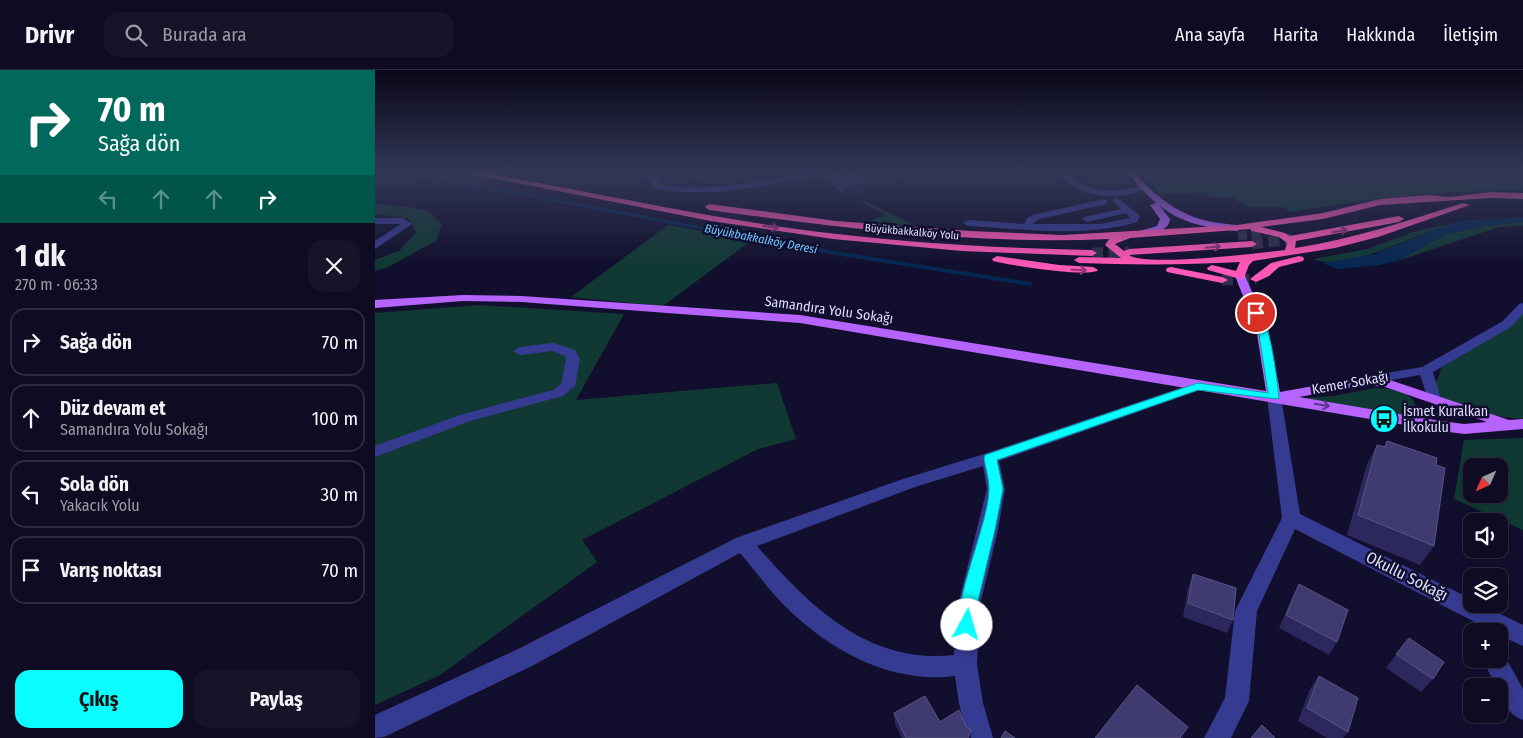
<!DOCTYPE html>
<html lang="tr">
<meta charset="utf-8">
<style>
:root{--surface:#0e0b22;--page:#17142a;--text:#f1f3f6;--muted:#9b9ba5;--line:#2e2b40;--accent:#09fdff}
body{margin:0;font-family:"Fira Sans Condensed",sans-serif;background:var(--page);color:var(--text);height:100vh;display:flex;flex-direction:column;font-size:19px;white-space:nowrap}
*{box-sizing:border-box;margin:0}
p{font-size:16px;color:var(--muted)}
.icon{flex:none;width:28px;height:28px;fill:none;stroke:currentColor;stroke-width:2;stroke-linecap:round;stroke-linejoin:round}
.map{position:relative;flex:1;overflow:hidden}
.drawer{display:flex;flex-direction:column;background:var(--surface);width:375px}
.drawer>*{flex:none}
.top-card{background:#00695c;color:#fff;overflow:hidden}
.needle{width:32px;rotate:225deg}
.tools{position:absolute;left:1088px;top:388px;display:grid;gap:10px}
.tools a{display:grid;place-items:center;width:45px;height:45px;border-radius:10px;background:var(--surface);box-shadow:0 2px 8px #0003,0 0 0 1px var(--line);font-size:25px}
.pin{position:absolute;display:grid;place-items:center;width:42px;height:42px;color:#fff;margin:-21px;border:2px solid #fff;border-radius:50%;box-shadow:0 1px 5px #0007}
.me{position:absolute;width:55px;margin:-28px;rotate:6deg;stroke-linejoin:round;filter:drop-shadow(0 0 4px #0008)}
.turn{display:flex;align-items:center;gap:18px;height:105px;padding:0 15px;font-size:22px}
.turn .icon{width:65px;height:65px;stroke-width:2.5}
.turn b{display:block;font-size:35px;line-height:42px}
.lanes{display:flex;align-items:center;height:48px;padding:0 15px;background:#0003;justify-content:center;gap:25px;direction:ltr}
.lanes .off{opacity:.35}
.round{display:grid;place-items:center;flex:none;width:52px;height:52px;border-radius:15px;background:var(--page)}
.overview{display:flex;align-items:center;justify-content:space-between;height:85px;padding:0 15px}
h1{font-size:30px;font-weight:700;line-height:38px}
.button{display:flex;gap:10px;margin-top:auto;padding:10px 15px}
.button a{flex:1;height:58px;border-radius:15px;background:var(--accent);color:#111;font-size:20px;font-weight:700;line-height:58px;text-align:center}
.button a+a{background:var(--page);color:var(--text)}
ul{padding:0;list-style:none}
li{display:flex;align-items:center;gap:15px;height:68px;margin:0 10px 8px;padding:0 5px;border:2px solid var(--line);border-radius:15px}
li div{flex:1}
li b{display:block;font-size:19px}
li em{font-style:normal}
header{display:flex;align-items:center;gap:30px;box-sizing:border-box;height:70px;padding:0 25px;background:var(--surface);border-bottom:1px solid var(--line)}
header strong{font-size:24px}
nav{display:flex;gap:28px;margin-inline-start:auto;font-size:18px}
.search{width:350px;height:45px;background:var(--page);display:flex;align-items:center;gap:12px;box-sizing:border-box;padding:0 18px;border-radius:15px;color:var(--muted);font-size:19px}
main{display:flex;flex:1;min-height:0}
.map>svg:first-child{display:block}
</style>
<header>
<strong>Drivr</strong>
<div class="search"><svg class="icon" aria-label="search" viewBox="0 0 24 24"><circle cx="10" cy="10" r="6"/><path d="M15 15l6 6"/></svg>Burada ara</div>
<nav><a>Ana sayfa</a><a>Harita</a><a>Hakkında</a><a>İletişim</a></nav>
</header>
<main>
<section class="drawer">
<div class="top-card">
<div class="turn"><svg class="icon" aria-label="right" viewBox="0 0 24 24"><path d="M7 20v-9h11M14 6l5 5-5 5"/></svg><div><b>70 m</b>Sağa dön</div></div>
<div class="lanes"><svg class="icon off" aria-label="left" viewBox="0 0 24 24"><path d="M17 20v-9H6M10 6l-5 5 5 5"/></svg><svg class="icon off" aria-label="ahead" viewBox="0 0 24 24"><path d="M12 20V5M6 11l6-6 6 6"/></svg><svg class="icon off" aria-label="ahead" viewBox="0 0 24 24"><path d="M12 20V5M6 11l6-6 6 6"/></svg><svg class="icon" aria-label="right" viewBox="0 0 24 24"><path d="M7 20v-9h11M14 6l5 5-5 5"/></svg></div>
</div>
<div class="overview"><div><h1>1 dk</h1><p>270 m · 06:33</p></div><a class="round"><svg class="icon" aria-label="close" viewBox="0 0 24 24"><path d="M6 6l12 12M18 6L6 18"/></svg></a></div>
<ul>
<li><svg class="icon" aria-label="right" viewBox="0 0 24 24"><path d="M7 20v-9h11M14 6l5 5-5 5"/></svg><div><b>Sağa dön</b></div><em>70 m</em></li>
<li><svg class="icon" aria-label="ahead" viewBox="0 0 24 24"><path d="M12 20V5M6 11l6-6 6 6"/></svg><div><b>Düz devam et</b><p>Samandıra Yolu Sokağı</p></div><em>100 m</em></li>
<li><svg class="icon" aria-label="left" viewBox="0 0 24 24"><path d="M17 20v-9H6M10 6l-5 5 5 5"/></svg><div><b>Sola dön</b><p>Yakacık Yolu</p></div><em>30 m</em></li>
<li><svg class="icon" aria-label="arrive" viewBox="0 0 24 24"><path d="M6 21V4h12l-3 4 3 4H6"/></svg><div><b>Varış noktası</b></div><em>70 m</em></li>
</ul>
<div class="button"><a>Çıkış</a><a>Paylaş</a></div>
</section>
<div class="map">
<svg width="1148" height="668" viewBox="0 0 1148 668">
<rect width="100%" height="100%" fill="#120f2e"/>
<path fill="#113934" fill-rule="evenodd" d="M770,102H1148V121C1070,119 993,129 916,142L908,137H872L857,127H836L828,123L784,124Z
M490,131L541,156L495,151L510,145L486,132Z
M0,133L52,140L67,154L61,171L13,197L0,201V190L25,180L41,162L33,148L0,144Z
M1094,150C1078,154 1062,159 1046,165C1019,175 966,201 938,189L992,179L1044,160Z
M1148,152V156L1124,157L1022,191L1071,164L1109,156Z
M293,155L377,170L288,236L196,227Z
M104,235L249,244L201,330L402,313L421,369L383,379L207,470L222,492L65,605L0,635V243Z
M1148,235V349L1104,344L1057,324L1067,297L1127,259Z
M1000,318C1017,319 1041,321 1042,342L1030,347L944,333L931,328L959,326Z
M1148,368V460L1079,429L1089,370ZM1096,396H1124V424H1096Z"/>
<path fill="#052851" d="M1148,148V152L1109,156L1071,164L1022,191L1004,195L963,199L947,193L1001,184L1066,157L1093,150Z"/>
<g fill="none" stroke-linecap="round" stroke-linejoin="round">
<path stroke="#052851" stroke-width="3" d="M29,102L384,169"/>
<path stroke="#052851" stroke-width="4" d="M377,167L460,183L655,214"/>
<path stroke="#302e4d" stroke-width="9" stroke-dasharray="9 4.5" stroke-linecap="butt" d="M863,166L891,162"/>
<path stroke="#302e4d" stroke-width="11" stroke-dasharray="11 5.5" stroke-linecap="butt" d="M877,174L917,169
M717,183L754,182
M847,210L881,209"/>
<path fill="#363b92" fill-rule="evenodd" d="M269,102H277L288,115C322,120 355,116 388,111C410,107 431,102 453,102L389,116L345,122H304L283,119L279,117Z
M685,102H693C696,108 702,111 708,114C730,125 746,120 769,115L773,117C752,132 697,129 685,102Z
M741,127L763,144L765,146L762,152C708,168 649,159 593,156L588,153L593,150L649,154L652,148L658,145L729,129L732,130V134L664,149L658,154H725L755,148L751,143L712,152L707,149L709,147L746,139L737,130Z
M0,148H28L37,154L0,179V171L26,154H0Z
M1148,233V244L1136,257L1058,302L1066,329L1064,332H1054L1045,305L989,315L984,314L982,311L984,308L989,307L1047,297L1128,251L1144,234Z
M178,273L200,280L205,289L200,316L188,326L95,351L0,387V376L85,345L178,320L186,314L191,289L190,286L177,281L145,285L138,281L145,277Z
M823,312L828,313L830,316L828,319L624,391L630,419L623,460L605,535L602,594L608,633L618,668H592L584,633L580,606C519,614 459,583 415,541C397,524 382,503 365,483L155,597L9,667L0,668V645L139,581L361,468L528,409L609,384ZM608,396L612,419L583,535L579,585C492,594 435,536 382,476L540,417Z
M899,323L904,324L906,327L925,444L1096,529V534H1105L1148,555V576L1124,565V561H1117L920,459L882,541L874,631L856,668H829L850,628L860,541L907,448L892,327L894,324Z
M1124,580L1127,581L1148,619V650C1135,645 1124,631 1124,616H1121L1107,589H1124Z"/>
<path fill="#b764ff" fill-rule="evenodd" d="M753,102H761C766,112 774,118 782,125C809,147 828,152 862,155L867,158L862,161C833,158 807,154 784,135L795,149C794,162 775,164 764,167L761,166V162L782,156L785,149L775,135L781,133L763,116Z
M865,203L870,206L893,258L905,322L989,307L1012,309L1134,350L1148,349V359L1089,364L1066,361L425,253L146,232L88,231L0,238V230L88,225L146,226L425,245L891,321L881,258L860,206ZM989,315L1010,317L1112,352L1089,354L1066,351L924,327Z"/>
<path fill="#ff58b7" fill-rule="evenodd" d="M86,102H104C208,120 310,143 414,158C515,172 616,178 717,180L722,183L717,186L587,181L458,169L336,151Z
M1116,122L1148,123V129L1116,128L1005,135L948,149L886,157L910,163L915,166L1024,146L1029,149L1024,152L921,171L920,178C978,169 1032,151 1088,133L1095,135L1003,167L960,178L878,191L874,195L869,208L865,209L833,200L832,198L837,195L861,201L865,192C811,195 758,195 704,193L699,190L704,187L746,188L730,175L734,169C600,175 466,158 334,140L330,137L334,134L461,151L595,161L687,165L862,155L948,143L1005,129L1052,125L1075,127ZM875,159L877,161L904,167L912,173L910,180C886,183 770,197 754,185L877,177L882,174L877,171L754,179L749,181L740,174L755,168Z
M622,186L684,195L718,197L723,200C715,208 633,195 618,191L617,189Z
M924,186L928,187L929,189L928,191L904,197L894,206L881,212L875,209L896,193Z
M796,197L847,207L853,210L847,213L792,202L791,200L792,198Z"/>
</g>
<path fill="#2c275d" d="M317,102H388L389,105L326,114Z
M446,102H538V103L529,104V107L489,114L490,122L470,126L446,105Z
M1012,371L1061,395L1059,476L1045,495L972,465L992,394L1002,375L1009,377Z
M818,504L858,550L852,563L808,547L813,518Z
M924,514L962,572L954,585L904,558L917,528Z
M1034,568L1058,609L1046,622L1011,598Z
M944,606L973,662L968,668H952L923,651L935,619Z
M519,643L565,652L591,657L596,660V668H527L520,654Z"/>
<path fill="#1a1543" d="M323,102H388L389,105L326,114Z
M498,102H538V103L529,104V107L489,114L490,122L470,126L469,115L480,105Z
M813,657L808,668H805Z
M596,660V668H593Z"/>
<path fill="#3f3a6f" stroke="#585485" d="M453,102H498L480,105L489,112L469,115Z
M1012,371L1062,388L1061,395L1070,398L1059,476L983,445L1002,375L1010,377Z
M818,504L861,518L858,550L813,533Z
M924,514L973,540L962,572L911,545Z
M1034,568L1069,592L1058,609L1021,584Z
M944,606L983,628L973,662L932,638Z
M762,615L813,657L805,668H720Z
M550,626L565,652L584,640L591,657L596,660L593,668H531L519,643Z
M887,655L900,668H876Z
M630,661L640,668H626Z"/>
<defs><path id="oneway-shaft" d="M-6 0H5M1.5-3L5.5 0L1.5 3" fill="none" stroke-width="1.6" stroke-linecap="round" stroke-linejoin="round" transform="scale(1.25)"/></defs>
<g stroke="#883472">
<use href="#oneway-shaft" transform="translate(396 157) rotate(8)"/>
<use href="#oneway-shaft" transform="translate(965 161) rotate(-9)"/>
<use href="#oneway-shaft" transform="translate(838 177) rotate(-5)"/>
<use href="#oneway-shaft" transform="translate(704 200) rotate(4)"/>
</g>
<use stroke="#5c358c" href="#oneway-shaft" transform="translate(947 335) rotate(10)"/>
<linearGradient id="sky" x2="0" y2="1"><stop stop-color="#0a0819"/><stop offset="0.52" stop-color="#333757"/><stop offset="1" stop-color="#333757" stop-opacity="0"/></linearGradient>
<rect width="1148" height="196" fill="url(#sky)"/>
<path fill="#09fdff" stroke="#06a4a6" d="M881,240C895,245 902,311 904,327L903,329L823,320L622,390L628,419L620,460L602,535L601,555L598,560L592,562L586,560C575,536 615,451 614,418C614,408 610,397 609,388L610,385L823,313L893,323L883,258L877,243Z"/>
<defs>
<symbol id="bus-disc" viewBox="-11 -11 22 22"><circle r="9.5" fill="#09fdff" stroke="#120f2e"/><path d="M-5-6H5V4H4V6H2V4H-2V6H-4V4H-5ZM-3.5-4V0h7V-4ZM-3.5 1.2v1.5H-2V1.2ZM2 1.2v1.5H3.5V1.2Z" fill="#111"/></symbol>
</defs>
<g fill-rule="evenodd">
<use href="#bus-disc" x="993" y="333" width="32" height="32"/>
</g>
<g text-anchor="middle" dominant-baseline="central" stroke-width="5" stroke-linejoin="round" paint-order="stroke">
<g font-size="11" fill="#ddf" stroke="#120f2e">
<text transform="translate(537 162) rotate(5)">Büyükbakkalköy Yolu</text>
</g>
<g font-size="12" font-style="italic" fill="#6bc8ff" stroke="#120f2e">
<text transform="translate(386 169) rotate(11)">Büyükbakkalköy Deresi</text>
</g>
<g font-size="14" fill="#ddf" stroke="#120f2e">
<text transform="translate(454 240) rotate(8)">Samandıra Yolu Sokağı</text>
<text transform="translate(975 313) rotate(-10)">Kemer Sokağı</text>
</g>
<g font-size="14" fill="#ddf" stroke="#120f2e" text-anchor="start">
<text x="1028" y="341">İsmet Kuralkan<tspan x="1028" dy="16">İlkokulu</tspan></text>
</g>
<g font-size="16" fill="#ddf" stroke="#120f2e">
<text transform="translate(1032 506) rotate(27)">Okullu Sokağı</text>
</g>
</g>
</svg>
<div class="tools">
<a><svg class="needle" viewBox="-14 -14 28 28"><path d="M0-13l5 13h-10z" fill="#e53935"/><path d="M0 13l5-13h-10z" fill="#9b9ba5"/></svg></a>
<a><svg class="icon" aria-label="sound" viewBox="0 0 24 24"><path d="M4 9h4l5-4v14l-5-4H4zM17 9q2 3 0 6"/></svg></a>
<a><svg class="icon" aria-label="layers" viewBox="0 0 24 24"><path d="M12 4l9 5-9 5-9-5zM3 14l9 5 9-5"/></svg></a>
<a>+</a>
<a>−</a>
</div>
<div class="pin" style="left:881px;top:243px;background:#d93025"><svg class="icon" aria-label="arrive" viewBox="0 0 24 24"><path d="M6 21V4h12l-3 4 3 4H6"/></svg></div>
<svg class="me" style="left:592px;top:555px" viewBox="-20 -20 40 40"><circle r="19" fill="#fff"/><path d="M0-13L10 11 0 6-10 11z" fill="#09fdff"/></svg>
</div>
</main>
